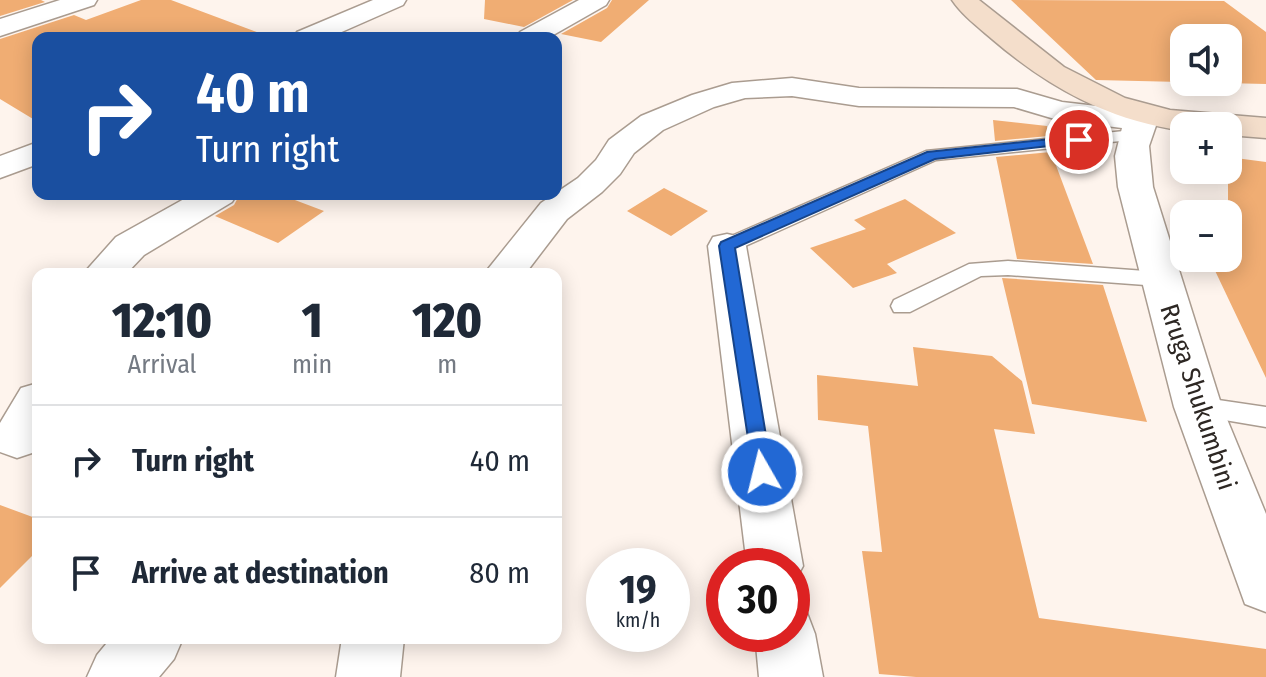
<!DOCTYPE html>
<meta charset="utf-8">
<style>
:root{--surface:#fff;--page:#f6f6f7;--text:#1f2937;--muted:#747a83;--line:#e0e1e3}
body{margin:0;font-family:"Fira Sans Condensed",sans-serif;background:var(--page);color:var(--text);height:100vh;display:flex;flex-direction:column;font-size:30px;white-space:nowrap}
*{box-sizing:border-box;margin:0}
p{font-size:26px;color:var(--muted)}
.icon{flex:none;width:44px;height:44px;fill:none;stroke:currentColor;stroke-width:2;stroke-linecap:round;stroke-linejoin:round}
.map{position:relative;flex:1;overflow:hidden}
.details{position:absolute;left:32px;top:268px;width:530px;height:376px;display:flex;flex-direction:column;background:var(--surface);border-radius:16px;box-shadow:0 4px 20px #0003}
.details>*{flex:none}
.hud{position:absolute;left:32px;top:32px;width:530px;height:168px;border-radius:16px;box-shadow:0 4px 20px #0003;background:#1a4fa0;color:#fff;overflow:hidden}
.buttons{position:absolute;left:1170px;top:24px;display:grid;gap:16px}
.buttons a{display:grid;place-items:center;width:72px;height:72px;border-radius:16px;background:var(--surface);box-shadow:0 4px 20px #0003;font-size:40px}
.speed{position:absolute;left:586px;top:548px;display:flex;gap:16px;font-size:40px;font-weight:700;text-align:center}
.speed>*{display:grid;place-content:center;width:104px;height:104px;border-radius:50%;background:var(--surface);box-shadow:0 4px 20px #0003;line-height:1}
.speed small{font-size:20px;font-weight:400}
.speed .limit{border:12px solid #d22;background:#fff;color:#111}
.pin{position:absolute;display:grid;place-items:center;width:68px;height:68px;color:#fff;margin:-34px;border:4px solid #fff;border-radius:50%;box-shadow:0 2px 8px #0007}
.me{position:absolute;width:88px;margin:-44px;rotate:352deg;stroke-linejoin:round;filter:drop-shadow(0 0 6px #0008)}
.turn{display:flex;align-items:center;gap:28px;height:168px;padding:0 32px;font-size:36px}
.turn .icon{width:104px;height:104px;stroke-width:2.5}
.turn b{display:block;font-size:56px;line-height:68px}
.eta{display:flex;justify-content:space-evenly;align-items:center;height:136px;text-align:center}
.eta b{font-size:48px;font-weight:800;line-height:56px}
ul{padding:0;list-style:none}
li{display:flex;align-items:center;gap:24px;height:112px;padding:0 32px;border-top:2px solid var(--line)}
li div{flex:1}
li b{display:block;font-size:30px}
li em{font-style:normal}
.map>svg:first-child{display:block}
</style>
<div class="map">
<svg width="1266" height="677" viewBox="0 0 1266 677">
<rect width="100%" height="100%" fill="#fef4ed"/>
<path fill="#f0ad73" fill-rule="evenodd" d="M0,0H41L45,2L0,16Z
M141,0H171L262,34V38H38V122L0,99V39L74,15L86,20Z
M485,0H573L524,27L484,19Z
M612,0H649L601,42L561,34L607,8Z
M1011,0L1224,1L1266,32V84L1096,80ZM1184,38H1228V82H1184Z
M993,120L1047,126L1049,136L995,141Z
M1051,152L1093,264L1017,259L996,157Z
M1228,157L1266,162V378L1209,258H1228Z
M664,188L708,211L671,236L627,211Z
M240,194H279L324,211L278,243L215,216L234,205Z
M905,199L956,233L887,264L897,273L853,288L810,248L866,229L854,220Z
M1002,278L1103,285L1147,422L1032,404Z
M913,347L992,356L1022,381L1035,434L994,429L1039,618L1266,649V677H916L879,674L862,551L882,552L868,426L818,420L817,375L918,386Z
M0,505L38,519V550L0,588Z"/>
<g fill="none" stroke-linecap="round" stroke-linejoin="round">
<defs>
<path id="lane" d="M1134,130L1140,131L1143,135L1140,139L936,160L734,251L727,253L716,246L720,241L926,151Z
M1008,261L1159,272L1167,274L1170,279L1167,284L1159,286L1008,275L981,276L910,312H894L891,306L894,300L969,264Z
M1198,397L1266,407V427L1189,414L1185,407L1189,400Z"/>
<path id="street" d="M60,0H97L94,5L0,36V19Z
M373,0H406L403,5L328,38H293L297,32Z
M579,0H609L606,5L548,38H516L520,32Z
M792,78L859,88L1017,89L1062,102L1131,110L1144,105L1155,107L1160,114L1149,146L1153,187L1222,407L1266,514V612L1245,604L1174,407L1118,187L1115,156L1122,128L1058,120L1014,107L859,106L792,96L745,98L714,107L663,130L634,153L620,174L602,192L567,219L525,274H484L541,203L578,178L596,160L609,140L641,116L692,95L732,83Z
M38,142V164L0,178V156Z
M193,194H237L232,202L144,255L126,274H83L116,237Z
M727,234L741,237L746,246L803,566L792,586V566H747L708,246L713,237Z
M38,383V446L35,452L17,458L0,452V423L21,388Z
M792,607L807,613L815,634L823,677H759L755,634H792Z
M111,638H183L174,659L159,677H87L97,655Z
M342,638H404L400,677H336Z"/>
<path id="secondary" d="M952,0H979L1064,67L1125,98L1170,110L1266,118V138L1228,135V126H1184V131C1108,120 1049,88 992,39C978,27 962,15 952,0Z"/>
</defs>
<use href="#lane" stroke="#aa9c90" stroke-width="3"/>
<use href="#street" stroke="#aa9c90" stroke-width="3"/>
<use href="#secondary" stroke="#aa9c90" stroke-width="3"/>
<use href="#lane" fill="#fff" fill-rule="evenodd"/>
<use href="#street" fill="#fff" fill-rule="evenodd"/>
<use href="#secondary" fill="#f4decb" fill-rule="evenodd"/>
</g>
<path fill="#2268d4" stroke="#16448a" stroke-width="2" d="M1079,136L1086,140L1084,142L935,159L735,248L772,472L769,478L762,480L754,478L719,246L721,242L927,152Z"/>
<g text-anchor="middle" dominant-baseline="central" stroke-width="7" stroke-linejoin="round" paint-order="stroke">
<g font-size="26" fill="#2d2723" stroke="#fff">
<text transform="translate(1198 397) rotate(72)">Rruga Shukumbini</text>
</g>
</g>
</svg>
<div class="buttons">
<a><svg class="icon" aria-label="sound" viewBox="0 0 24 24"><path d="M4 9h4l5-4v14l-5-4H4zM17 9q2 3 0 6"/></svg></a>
<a>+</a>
<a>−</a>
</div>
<div class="speed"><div>19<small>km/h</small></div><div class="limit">30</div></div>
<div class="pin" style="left:1079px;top:140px;background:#d93025"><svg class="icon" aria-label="arrive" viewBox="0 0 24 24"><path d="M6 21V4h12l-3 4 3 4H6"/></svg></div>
<svg class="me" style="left:762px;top:472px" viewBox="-20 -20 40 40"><circle r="17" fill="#2268d4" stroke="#fff" stroke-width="3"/><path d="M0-11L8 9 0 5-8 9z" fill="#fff"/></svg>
<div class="hud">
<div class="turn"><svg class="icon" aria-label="right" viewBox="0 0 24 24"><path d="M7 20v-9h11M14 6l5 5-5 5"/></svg><div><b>40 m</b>Turn right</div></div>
</div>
<section class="details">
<div class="eta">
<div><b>12:10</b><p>Arrival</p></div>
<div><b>1</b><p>min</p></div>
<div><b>120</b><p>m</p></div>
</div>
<ul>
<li><svg class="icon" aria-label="right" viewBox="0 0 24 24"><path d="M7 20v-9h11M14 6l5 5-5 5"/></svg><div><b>Turn right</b></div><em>40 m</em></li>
<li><svg class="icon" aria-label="arrive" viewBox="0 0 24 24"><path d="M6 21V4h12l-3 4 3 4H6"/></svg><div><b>Arrive at destination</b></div><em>80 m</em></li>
</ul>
</section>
</div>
